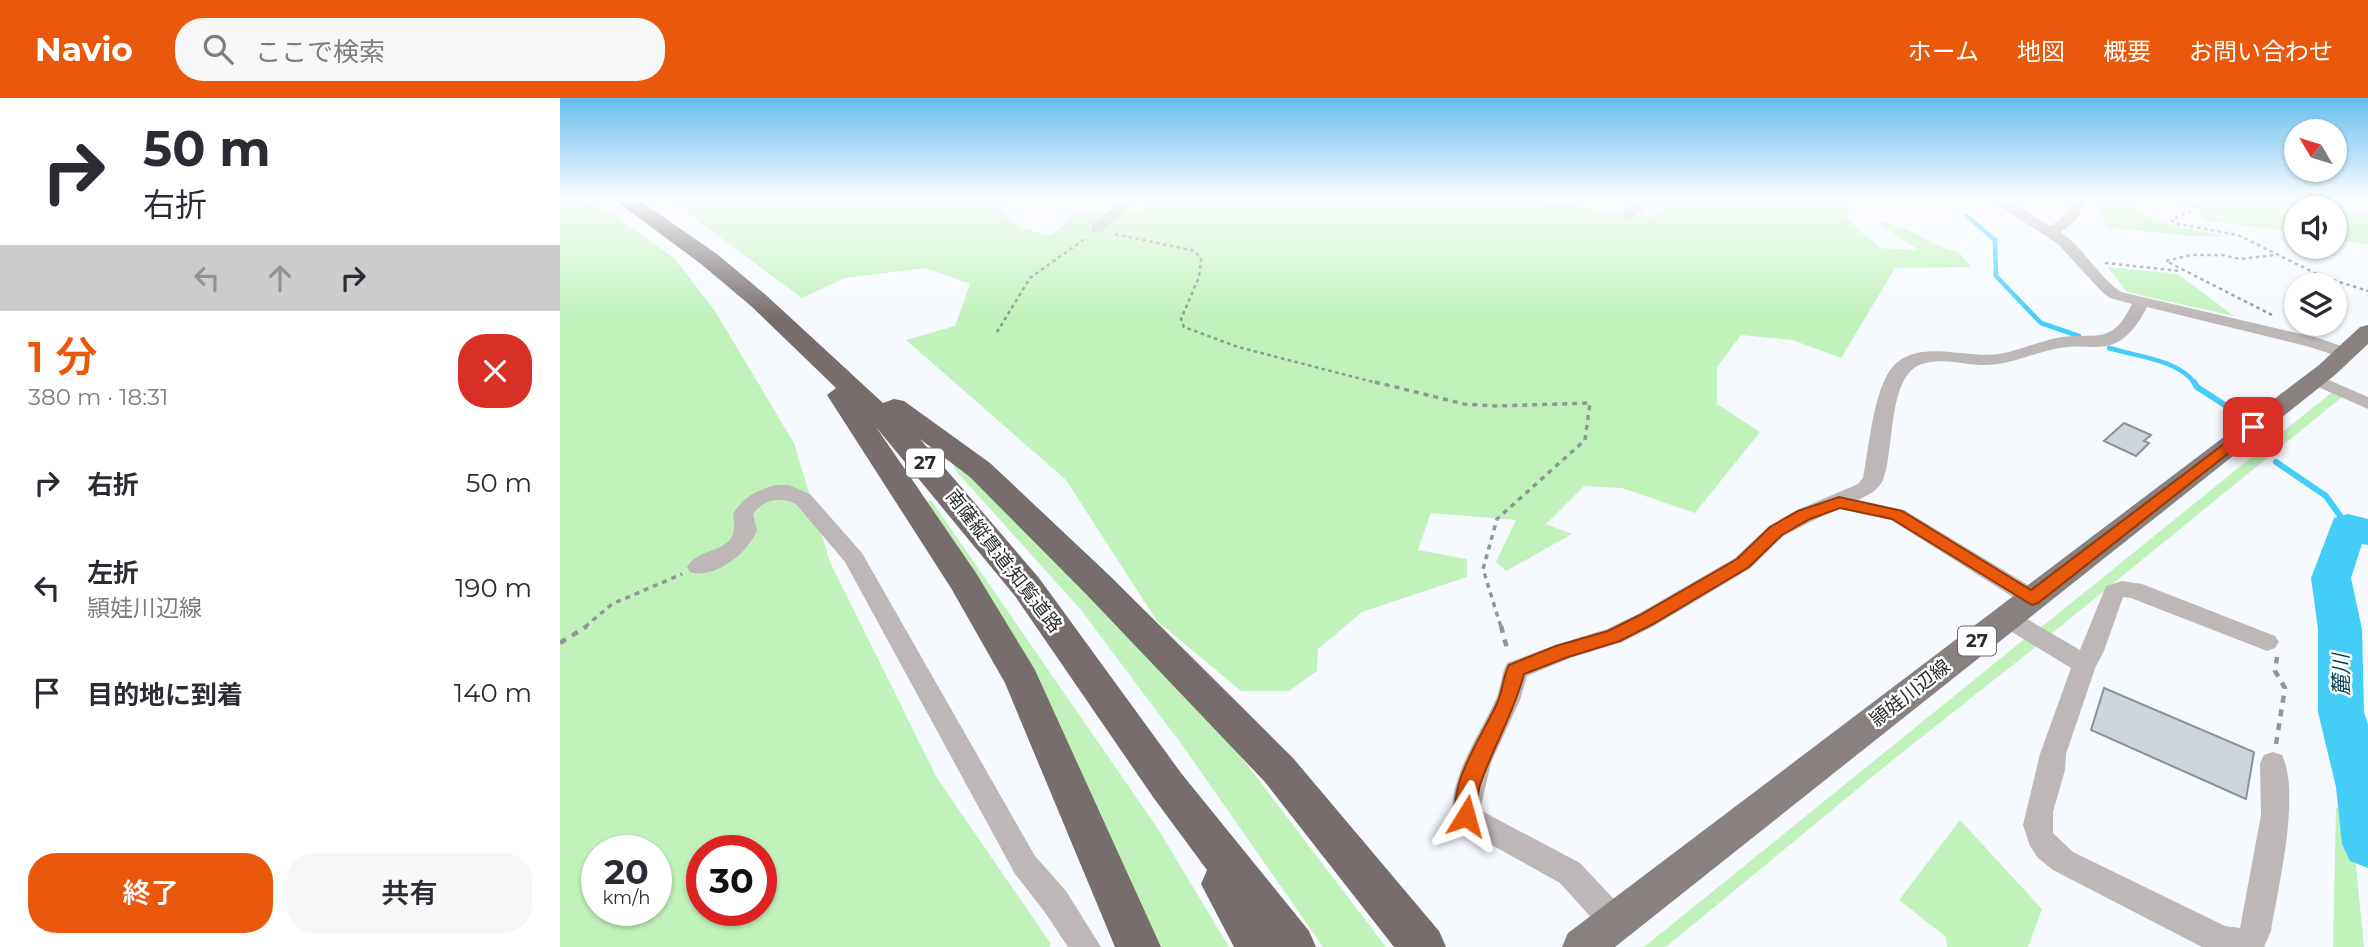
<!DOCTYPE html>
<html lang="ja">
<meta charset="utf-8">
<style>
:root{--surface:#fff;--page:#f7f7f7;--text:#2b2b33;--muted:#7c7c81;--accent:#ea580c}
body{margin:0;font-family:Montserrat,"Noto Sans JP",sans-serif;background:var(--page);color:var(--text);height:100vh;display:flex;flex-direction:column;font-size:26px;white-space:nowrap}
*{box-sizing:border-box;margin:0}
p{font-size:23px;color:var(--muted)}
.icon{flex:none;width:38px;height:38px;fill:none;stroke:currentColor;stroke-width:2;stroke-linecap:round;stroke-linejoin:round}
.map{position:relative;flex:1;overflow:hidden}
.panel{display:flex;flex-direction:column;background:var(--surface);width:560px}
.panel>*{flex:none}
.top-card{background:#fff;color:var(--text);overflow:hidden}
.needle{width:46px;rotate:308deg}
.controls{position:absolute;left:1724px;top:21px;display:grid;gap:14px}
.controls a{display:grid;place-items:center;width:63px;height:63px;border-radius:50%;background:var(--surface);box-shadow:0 2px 5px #0004;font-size:35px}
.speed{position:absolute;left:21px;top:737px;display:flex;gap:14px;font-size:35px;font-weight:700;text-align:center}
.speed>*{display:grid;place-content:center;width:91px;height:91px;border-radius:50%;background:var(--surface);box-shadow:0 2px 5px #0004;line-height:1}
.speed small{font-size:18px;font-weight:400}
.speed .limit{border:10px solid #d22;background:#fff;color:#111}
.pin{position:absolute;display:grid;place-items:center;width:60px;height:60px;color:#fff;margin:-30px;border-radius:14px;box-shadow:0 4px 10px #0006}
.me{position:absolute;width:77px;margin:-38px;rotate:8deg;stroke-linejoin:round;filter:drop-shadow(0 0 5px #0008)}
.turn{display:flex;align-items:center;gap:24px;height:147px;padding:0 28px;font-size:32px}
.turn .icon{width:91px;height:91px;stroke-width:2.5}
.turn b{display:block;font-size:49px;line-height:60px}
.lanes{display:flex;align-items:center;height:66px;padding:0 28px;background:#0003;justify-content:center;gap:35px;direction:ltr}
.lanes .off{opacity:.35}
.round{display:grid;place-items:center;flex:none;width:74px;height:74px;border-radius:28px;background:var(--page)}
.headline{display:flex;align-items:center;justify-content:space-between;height:119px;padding:0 28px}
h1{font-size:42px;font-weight:600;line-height:52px;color:var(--accent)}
.action{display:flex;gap:14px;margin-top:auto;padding:14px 28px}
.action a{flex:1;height:80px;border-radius:28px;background:var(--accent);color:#fff;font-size:28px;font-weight:600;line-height:80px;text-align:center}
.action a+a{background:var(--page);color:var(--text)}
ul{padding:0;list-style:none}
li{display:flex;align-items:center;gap:21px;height:105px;padding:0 28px}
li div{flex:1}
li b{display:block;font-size:26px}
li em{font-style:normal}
header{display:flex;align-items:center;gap:42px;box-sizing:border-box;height:98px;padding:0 35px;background:var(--accent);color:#fff}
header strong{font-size:33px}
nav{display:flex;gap:38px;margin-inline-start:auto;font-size:24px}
.search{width:490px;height:63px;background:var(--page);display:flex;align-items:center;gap:18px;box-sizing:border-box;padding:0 24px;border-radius:28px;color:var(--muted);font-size:26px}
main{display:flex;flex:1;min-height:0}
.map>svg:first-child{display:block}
</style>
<header>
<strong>Navio</strong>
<div class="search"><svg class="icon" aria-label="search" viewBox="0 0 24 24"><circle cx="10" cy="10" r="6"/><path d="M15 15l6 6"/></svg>ここで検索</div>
<nav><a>ホーム</a><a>地図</a><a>概要</a><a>お問い合わせ</a></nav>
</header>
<main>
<section class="panel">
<div class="top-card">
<div class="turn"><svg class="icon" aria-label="right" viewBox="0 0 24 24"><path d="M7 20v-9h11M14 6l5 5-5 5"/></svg><div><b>50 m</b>右折</div></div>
<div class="lanes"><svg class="icon off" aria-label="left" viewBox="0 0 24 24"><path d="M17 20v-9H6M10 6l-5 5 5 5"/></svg><svg class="icon off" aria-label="ahead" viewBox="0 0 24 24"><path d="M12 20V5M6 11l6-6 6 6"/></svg><svg class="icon" aria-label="right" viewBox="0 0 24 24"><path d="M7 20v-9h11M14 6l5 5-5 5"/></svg></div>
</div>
<div class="headline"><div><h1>1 分</h1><p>380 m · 18:31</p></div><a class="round" style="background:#d93025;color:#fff"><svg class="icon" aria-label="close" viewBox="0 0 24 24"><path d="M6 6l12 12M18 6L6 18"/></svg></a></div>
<ul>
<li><svg class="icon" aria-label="right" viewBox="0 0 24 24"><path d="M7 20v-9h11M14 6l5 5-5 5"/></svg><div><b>右折</b></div><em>50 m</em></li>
<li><svg class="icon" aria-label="left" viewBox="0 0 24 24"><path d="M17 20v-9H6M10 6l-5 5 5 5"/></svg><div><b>左折</b><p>頴娃川辺線</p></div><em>190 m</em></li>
<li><svg class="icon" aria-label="arrive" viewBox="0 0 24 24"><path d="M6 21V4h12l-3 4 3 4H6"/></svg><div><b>目的地に到着</b></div><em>140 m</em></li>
</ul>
<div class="action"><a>終了</a><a>共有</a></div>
</section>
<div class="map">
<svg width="1808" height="849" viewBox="0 0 1808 849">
<rect width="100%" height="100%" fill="#f6faff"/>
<path fill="#c1f2bb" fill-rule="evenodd" d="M0,100H17L52,115L115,161L155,213L234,345L270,464L377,680L491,846L489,849H0ZM37,752H96V812H37ZM142,752H201V812H142Z
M108,100H449L439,111C454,129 469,133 492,137C506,124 523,104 544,116L532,132L565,110L583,112L598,100H957L1091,119L1109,100H1288L1286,120L1320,150L1359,152L1318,125C1345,121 1370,151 1398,153L1411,169L1335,170L1281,260L1232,242L1181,237L1157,269V306L1200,334L1135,415L1062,390L1024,388L986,426L1012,436L946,473L936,464L956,422L871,415L858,452L907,461V479L802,514L758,551L757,573L729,593H681L597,523L506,382L346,242L395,228L410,186L366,170L285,180L242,200Z
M1532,100H1580L1563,105L1603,125L1663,138H1628L1547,129Z
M1605,100H1738L1748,108L1770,110H1736V134L1647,123L1627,109Z
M1775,111L1808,115V147L1775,141Z
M1548,169L1618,176L1674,218L1567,194Z
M1771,295L1782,299L1490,537L1479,531Z
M387,356L414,376L660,631L826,849H763L625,651L521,512L397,374Z
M371,402L598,731L669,849H592L366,404Z
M1467,539L1478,547L1329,665L1106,849H1084Z
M1776,709L1791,718L1804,849H1773Z
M1400,722L1482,811L1468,849H1387L1386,839L1339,802Z"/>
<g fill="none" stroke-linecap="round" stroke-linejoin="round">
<path stroke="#44cef7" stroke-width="4.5" d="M1407,118L1435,142L1436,178L1481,225L1519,238
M1549,250C1575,258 1620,262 1635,286"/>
<path stroke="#44cef7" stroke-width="6" d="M1634,284L1637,289L1677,315
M1716,364L1766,398L1788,429"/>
<path fill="#44cef7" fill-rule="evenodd" d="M1788,416L1808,421V447L1802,446L1791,480L1802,531L1804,614L1808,627V770L1790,763L1782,746L1776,689L1758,614V531L1751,480L1774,420Z"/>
</g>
<path fill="#ced6dd" stroke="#8a9298" stroke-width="2" d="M1564,325L1591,337L1584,343L1589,345L1576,358L1544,343Z
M1544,590L1694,654L1686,701L1531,632Z"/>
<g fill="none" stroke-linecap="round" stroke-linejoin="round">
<path stroke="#929699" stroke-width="2.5" stroke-dasharray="3.5 3.5" stroke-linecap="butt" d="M1636,100L1631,113L1612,121L1613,125L1678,137L1761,178L1808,193
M555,136L635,153L641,161L639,179L621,221L624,229L678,249L821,286
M1545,165L1620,173
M1712,217L1606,163L1631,157H1662L1680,161L1715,157
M437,234L470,180L526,140"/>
<path stroke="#929699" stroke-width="3.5" stroke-dasharray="5 5" stroke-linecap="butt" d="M815,284L904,306L936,308L1030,305L1025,342L937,421L923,471L941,529
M25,529L52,506L122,476"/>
<path stroke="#929699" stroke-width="4.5" stroke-dasharray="7 7" stroke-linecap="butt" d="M941,528L948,554
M0,545L27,528
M1716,646L1725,590L1715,573L1717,559"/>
<path fill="#bdb8b7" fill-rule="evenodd" d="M562,100H577L542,134H532V128Z
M1080,100H1096L1072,121H1062V115Z
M1427,100H1444L1491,128L1506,116L1512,104L1510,100H1524L1526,104L1516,122L1501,134C1524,151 1538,178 1561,194L1758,240L1793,252L1796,256L1787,261L1746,248L1587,209C1580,223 1570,238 1556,245C1540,252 1525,247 1508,249C1480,251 1454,267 1425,267C1405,267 1381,259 1362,266C1327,277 1335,353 1323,382C1318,393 1308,397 1298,402L1344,412L1480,494L1483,500L1480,506L1472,508L1464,506L1331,422L1278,410L1223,438L1191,470L1094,528L1062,544L1010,560L967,578L960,602L931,665L920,712L1020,765L1066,814L1070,824L1066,834L1055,839L1044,834L1000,785L896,727C880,692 922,633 936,601C941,589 941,576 947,565L995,547L1047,531L1078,516L1175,460L1209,428L1237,412L1298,386L1303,380C1309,350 1313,295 1331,271C1355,239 1406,261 1439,256C1459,253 1477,244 1496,240C1534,233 1551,250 1572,206L1550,200L1543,195L1498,146Z
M1755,276L1808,299V311L1749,285L1746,281L1749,277Z
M216,387H229L250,396L302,455L475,758L506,793L541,849H508L484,813L455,776L285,464L236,406C220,398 204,401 193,416L197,432C189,454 155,482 130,474L127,469C141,445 182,459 173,416C184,398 196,393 216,387Z
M1562,483L1582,486L1715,538L1719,544L1715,550L1707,553L1571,500L1563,499L1544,553L1536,568L1506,656L1505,672L1493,714V735L1513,754L1665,828L1680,830L1701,717L1700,665L1704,657L1713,654L1722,657C1741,695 1718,790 1711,833L1704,849H1642L1493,772L1478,760L1470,748L1463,727L1480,656L1511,570L1439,526L1435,520L1439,514L1447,511L1455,514L1520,552L1546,488Z"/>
<path fill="#898080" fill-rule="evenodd" d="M1808,227V246L1775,277L1055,849H1002L1008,835L1759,267L1800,229Z"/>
<path fill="#776d6c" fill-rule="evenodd" d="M52,100H76L157,156L207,198L323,305L334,301L344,303L430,365L550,478L733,660L879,833L886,849H834L705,684L526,496L410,379L360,341L479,480L621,675L749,833L756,849H674L641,786L647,772L593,699L455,498L316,329L416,475L475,572L601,849H555L445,585L391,490L267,297L276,290L191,208L141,166Z"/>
</g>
<linearGradient id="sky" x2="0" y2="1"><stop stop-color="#66beee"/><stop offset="0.46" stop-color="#fbfdff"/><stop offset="1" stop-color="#fbfdff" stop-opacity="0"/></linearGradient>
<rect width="1808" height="219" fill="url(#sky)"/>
<path fill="#ea580c" stroke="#983908" stroke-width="2" d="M1693,324L1698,326V332L1478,505L1472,507L1332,421L1280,410L1250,421L1222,437L1189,469L1093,526L1060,543L1008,559L964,576C954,615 933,649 920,687C916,699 919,712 914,724L906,727L899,724C883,691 925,634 938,603C943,591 943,578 949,567L996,548L1048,533L1080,517L1177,461L1210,429L1238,413L1279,399L1342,413L1471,492Z"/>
<g text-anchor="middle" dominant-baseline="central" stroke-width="5" stroke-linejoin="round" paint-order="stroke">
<g fill="#fff" stroke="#686b6c" stroke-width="2">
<rect x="346" y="350.5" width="38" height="29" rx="5"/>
<rect x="1398" y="528.5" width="38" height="29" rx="5"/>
</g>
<g font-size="18" font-weight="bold" fill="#282b2d">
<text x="365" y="365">27</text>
<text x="1417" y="543">27</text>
</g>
<g font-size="19" fill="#282b2d" stroke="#fff">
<text transform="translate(444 463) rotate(52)">南薩縦貫道;知覧道路</text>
<text transform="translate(1350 595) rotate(-38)">頴娃川辺線</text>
</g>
<g font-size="21" font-style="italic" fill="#044253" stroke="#fff">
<text transform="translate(1781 577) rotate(-91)">麓川</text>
</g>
</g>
</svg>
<div class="controls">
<a><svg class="needle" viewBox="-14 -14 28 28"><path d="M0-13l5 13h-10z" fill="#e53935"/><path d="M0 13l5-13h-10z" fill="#7c7c81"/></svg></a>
<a><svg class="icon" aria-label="sound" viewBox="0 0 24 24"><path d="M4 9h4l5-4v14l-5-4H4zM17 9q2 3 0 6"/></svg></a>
<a><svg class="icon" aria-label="layers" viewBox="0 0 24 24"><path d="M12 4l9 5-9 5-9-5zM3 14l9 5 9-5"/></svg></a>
</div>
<div class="speed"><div>20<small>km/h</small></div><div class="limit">30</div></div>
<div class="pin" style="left:1693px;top:329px;background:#d93025"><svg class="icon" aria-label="arrive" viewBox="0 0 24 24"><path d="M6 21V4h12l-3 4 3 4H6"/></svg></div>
<svg class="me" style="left:906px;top:718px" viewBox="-20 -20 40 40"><path d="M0-17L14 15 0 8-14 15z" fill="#ea580c" stroke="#fff" stroke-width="4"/></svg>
</div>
</main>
